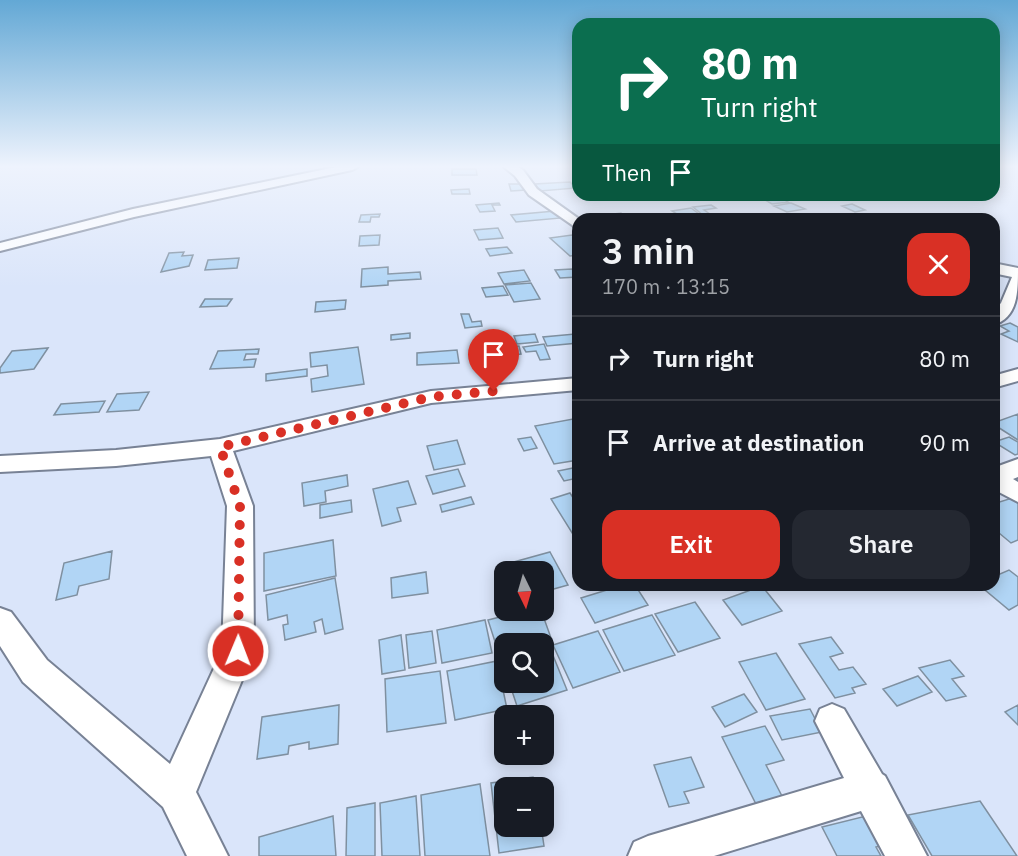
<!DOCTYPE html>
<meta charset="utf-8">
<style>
:root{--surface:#171b24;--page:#242831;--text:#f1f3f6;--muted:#9ea1a6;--line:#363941;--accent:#d93025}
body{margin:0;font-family:"IBM Plex Sans",sans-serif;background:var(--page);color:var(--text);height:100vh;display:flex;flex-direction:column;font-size:22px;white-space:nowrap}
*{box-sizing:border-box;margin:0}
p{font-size:20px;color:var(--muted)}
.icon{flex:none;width:33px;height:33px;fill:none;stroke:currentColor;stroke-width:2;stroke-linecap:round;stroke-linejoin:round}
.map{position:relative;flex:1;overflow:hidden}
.side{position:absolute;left:572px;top:213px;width:428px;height:378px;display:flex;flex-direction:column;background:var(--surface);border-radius:18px;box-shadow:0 3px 15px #0003}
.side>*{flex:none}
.top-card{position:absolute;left:572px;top:18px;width:428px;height:183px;border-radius:18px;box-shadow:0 3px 15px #0003;background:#0b6e4f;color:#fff;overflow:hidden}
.needle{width:39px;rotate:175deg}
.fabs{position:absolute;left:494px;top:561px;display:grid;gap:12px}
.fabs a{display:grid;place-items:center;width:60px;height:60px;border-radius:12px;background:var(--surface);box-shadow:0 3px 15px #0003;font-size:30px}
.pin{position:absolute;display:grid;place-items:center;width:51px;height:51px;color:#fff;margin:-62px -26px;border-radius:50% 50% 50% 0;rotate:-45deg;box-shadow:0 0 6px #0007}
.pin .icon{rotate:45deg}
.me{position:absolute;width:66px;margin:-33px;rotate:1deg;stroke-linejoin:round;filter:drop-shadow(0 0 4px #0008)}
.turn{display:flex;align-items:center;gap:21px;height:126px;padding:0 30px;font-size:27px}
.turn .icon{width:78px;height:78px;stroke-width:2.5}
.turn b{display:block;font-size:42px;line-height:51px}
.then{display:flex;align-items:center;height:57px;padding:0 30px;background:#0003;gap:12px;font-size:22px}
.round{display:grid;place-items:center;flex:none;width:63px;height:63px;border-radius:18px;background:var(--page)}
.head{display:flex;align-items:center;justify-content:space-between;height:102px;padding:0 30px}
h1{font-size:36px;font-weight:600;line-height:45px}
.button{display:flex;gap:12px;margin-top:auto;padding:12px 30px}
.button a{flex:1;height:69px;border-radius:18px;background:var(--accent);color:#fff;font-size:24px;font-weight:600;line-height:69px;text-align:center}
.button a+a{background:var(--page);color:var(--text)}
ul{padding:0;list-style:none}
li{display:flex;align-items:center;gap:18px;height:84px;padding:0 30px;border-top:2px solid var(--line)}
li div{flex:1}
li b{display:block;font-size:22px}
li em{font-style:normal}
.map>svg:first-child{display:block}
</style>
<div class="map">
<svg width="1018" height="856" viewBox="0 0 1018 856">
<rect width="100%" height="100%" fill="#dae5fa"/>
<path fill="#b1d5f5" stroke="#7f90a0" stroke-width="1.5" d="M452,169H476L477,175H452Z
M570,182L576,188L540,191L535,184Z
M509,184H523L526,190L511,191Z
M469,189L470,194H452L451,190Z
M776,195L788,202L772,204L760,197Z
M499,203L500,205H492L495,211L480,212L476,205Z
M791,203L805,209L787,212L774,206Z
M852,204L865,210L855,212L842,206Z
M711,205L716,208L704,210L710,214L703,215L693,207Z
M691,208L699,214L680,216L672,211Z
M555,211L561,218L516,222L511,215Z
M621,213L628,219L582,218Z
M380,214L379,217H371L370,222H359L361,215Z
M498,228L503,238L479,240L474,230Z
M380,235L379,245L359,246L360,236Z
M572,235L578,241V255L570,256L550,238Z
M507,247L512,253L490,256L486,249Z
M184,252L182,256L193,255L189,266L161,272L169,253Z
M239,258L237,268L205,270L208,260Z
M388,267V274L420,272L421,279L388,281V285L361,287L362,269Z
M572,269L574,272H578V277L560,278L555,270Z
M524,270L530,281L504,284L498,273Z
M531,283L540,299L514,302L505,285Z
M503,286L508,295L486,297L482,288Z
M205,299H232L227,306L200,307Z
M346,300L345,309L315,312L316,302Z
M461,314H469L472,322L481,321L482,326L465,328Z
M1010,323L1018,327V342L1001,334L1009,331L1000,326Z
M410,333V338L391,340V335Z
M535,334L538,342L517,344L514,336Z
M575,334L578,343L547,346L543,337Z
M544,344L550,359L540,360L536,351L526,352L523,347Z
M519,346L521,354L502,356L500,347Z
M358,347L364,384L312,392L311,379L328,376L327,365L311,367L310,353Z
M48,348L34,369L0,373V368L12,351Z
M495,348L498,355L488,356L491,366L478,367L474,349Z
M259,349L258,354H246L244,360L256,359L254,367L210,369L218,351Z
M457,350L459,363L417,365V353Z
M307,369V376L266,381V374Z
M149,392L139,410L107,412L117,394Z
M105,401L99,412L54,415L61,404Z
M1018,414V440L993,424V423Z
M573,419L578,428V460L554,464L535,426Z
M531,437L537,448L524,451L518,439Z
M1009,437L1018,442V454L1015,455L994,442Z
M457,440L465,464L434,470L427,446Z
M578,467V478L564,481L558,471Z
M458,469L465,486L433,494L426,476Z
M347,475L348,486L325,491L326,502L304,506L302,483Z
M408,481L416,504L397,508L401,521L382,526L373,489Z
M570,493L578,505V535L574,536L551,499Z
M471,497L474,504L442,512L440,505Z
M1012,498L1018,503V540L1011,543L993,528V504Z
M351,500L352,512L320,518V505Z
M333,540L336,576L264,591V553Z
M112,551L109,579L79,586L77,595L56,600L64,563Z
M550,552L568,585L543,592V572H514L510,563Z
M1009,570L1018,577V605L1009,610L979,585H993V577Z
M426,572L428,593L392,598L391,578Z
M335,578L343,629L325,634L322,619L314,622L316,632L285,640L283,625L288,624L287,615L268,620L266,595Z
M623,585H635L648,605L595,623L581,598Z
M762,586L782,611L742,625L723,600Z
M695,602L720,638L678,652L655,614Z
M527,610H541L551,638L530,644H504V650L498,651L488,620Z
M652,615L675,655L624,671L603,630Z
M485,620L492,653L442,663L437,630Z
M432,631L436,663L409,668L406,635Z
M598,631L620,672L573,688L553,645Z
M401,635L405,670L382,674L379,640Z
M831,637L843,653L830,657L839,670L853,667L866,684L852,688L855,693L835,698L799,644Z
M550,648L567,690L517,706L509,682H543V649Z
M776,653L805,699L766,710L739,662Z
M950,660L964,676L952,679L966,696L946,701L919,668Z
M497,661L507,709L455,720L447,671Z
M440,671L446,723L387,732L385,679Z
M918,676L932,692L897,706L883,689Z
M744,694L757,712L725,727L712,707Z
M339,705L338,744L309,749V742L289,746L288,754L257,759L262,717Z
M1018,705V725L1005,712Z
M810,709L822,732L782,740L770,716Z
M765,726L784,760L766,765L783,798L757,806L722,737Z
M691,757L704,787L684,792L689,803L669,807L654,765Z
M533,777L535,788H504V826H541L544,846L499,853L491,783Z
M480,784L490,856H425L421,795Z
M416,796L420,856H382L380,803Z
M980,801L1017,856H932L908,815Z
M375,803V856H346L347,808Z
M870,815L888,844L876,847L881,856H837L822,827Z
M333,816L336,856H259V837Z"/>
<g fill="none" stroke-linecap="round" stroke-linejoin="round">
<defs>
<path id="minor" d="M336,167H358L352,170L134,217L0,251V243L133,209Z
M504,167H518L523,170L537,189L579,219L578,229L529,195L515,176Z
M993,263L1018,268C1018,292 1018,318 993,325V312L1001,303L1012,277L993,273Z
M1018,369V381L993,388V376Z
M578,378V390L431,403L233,451L253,506L254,651L196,792L228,856H187L163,807L23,682L0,646V608L11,612L47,660L170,764L222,651L227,506L211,456L116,466L0,472V456L116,450L220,439L431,391Z
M1018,459V477L1013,479L1018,482V502L993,489V468Z
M832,704L844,709L882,774L885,776L927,856H885L861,811L714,856H628L634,842L648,836L844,778L815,721L820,709Z"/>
</defs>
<use href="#minor" stroke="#788295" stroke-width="4"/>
<use href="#minor" fill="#fff" fill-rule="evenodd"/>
</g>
<linearGradient id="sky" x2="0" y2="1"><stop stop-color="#63a8d5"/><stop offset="0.58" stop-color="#eef3fd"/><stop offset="1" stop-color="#eef3fd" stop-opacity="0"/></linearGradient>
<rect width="1018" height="287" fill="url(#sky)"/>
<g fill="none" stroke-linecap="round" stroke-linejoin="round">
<path stroke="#d93025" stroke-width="10" stroke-dasharray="0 18" d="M238,651L240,506L220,447L431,397L494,391"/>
</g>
</svg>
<div class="fabs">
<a><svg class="needle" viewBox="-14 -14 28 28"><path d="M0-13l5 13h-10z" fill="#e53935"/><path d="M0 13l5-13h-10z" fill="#9ea1a6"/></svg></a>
<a><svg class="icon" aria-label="search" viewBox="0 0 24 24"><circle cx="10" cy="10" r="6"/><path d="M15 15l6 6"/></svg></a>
<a>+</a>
<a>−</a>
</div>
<div class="pin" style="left:494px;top:391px;background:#d93025"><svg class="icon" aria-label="arrive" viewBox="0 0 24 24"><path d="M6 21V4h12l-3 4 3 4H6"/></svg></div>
<svg class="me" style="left:238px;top:651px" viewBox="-20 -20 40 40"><circle r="17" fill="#d93025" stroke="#fff" stroke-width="3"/><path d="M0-11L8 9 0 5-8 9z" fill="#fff"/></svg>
<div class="top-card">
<div class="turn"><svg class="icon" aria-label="right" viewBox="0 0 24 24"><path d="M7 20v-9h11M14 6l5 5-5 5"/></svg><div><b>80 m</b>Turn right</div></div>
<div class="then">Then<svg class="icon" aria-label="arrive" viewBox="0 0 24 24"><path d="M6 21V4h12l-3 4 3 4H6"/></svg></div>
</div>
<section class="side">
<div class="head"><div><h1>3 min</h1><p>170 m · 13:15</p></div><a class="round" style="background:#d93025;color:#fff"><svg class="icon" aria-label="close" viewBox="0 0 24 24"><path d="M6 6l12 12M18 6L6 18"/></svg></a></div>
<ul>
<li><svg class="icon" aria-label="right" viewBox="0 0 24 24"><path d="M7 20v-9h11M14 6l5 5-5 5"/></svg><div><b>Turn right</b></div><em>80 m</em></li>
<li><svg class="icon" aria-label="arrive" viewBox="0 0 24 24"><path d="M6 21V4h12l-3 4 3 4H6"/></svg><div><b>Arrive at destination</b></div><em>90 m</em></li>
</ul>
<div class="button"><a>Exit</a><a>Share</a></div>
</section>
</div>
